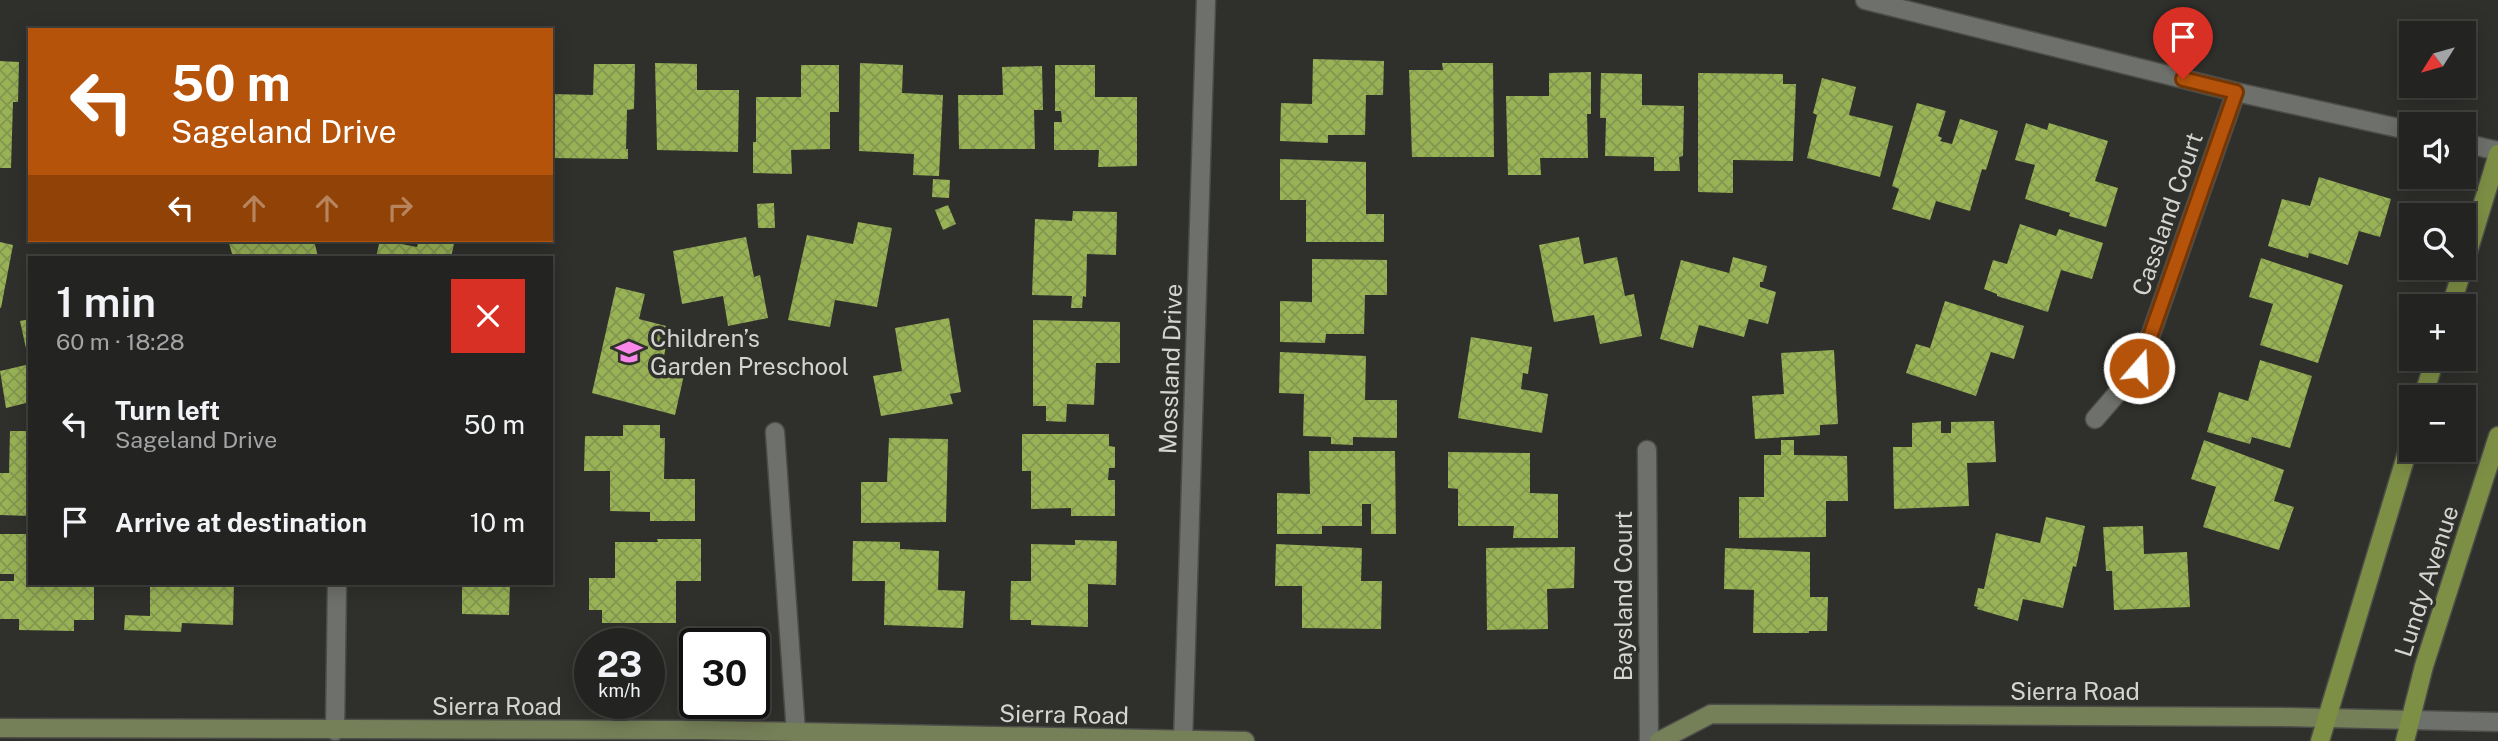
<!DOCTYPE html>
<meta charset="utf-8">
<style>
:root{--surface:#232421;--page:#2f302e;--text:#f1f3f6;--muted:#a3a4a5;--line:#40413f}
body{margin:0;font-family:"Public Sans",sans-serif;background:var(--page);color:var(--text);height:100vh;display:flex;flex-direction:column;font-size:26px;white-space:nowrap}
*{box-sizing:border-box;margin:0}
p{font-size:23px;color:var(--muted)}
.icon{flex:none;width:38px;height:38px;fill:none;stroke:currentColor;stroke-width:2;stroke-linecap:round;stroke-linejoin:round}
.map{position:relative;flex:1;overflow:hidden}
.panel{position:absolute;left:28px;top:256px;width:525px;height:329px;display:flex;flex-direction:column;background:var(--surface);border-radius:0px;box-shadow:0 4px 18px #0003,0 0 0 2px var(--line)}
.panel>*{flex:none}
.banner{position:absolute;left:28px;top:28px;width:525px;height:214px;border-radius:0px;box-shadow:0 4px 18px #0003,0 0 0 2px var(--line);background:#b45309;color:#fff;overflow:hidden}
.needle{width:46px;rotate:233deg}
.tools{position:absolute;left:2399px;top:21px;display:grid;gap:14px}
.tools a{display:grid;place-items:center;width:77px;height:77px;border-radius:0px;background:var(--surface);box-shadow:0 4px 18px #0003,0 0 0 2px var(--line);font-size:35px}
.speed{position:absolute;left:574px;top:628px;display:flex;gap:14px;font-size:35px;font-weight:700;text-align:center}
.speed>*{display:grid;place-content:center;width:91px;height:91px;border-radius:50%;background:var(--surface);box-shadow:0 4px 18px #0003,0 0 0 2px var(--line);line-height:1}
.speed small{font-size:18px;font-weight:400}
.speed .limit{border:4px solid #111;border-radius:10px;background:#fff;color:#111}
.pin{position:absolute;display:grid;place-items:center;width:60px;height:60px;color:#fff;margin:-72px -30px;border-radius:50% 50% 50% 0;rotate:-45deg;box-shadow:0 0 7px #0007}
.pin .icon{rotate:45deg}
.me{position:absolute;width:77px;margin:-38px;rotate:19deg;stroke-linejoin:round;filter:drop-shadow(0 0 5px #0008)}
.turn{display:flex;align-items:center;gap:24px;height:147px;padding:0 28px;font-size:32px}
.turn .icon{width:91px;height:91px;stroke-width:2.5}
.turn b{display:block;font-size:49px;line-height:60px}
.lanes{display:flex;align-items:center;height:66px;padding:0 28px;background:#0003;justify-content:center;gap:35px;direction:ltr}
.lanes .off{opacity:.35}
.round{display:grid;place-items:center;flex:none;width:74px;height:74px;border-radius:0px;background:var(--page)}
.head{display:flex;align-items:center;justify-content:space-between;height:119px;padding:0 28px}
h1{font-size:42px;font-weight:600;line-height:52px}
ul{padding:0;list-style:none}
li{display:flex;align-items:center;gap:21px;height:98px;padding:0 28px}
li div{flex:1}
li b{display:block;font-size:26px}
li em{font-style:normal}
.map>svg:first-child{display:block}
</style>
<div class="map">
<svg width="2498" height="741" viewBox="0 0 2498 741">
<defs>
<pattern id="building-cross-hatch" width="8" height="8" patternUnits="userSpaceOnUse" patternTransform="scale(1.75)"><rect width="8" height="8" fill="#98b255"/><path d="M0 0l8 8M0 8l8-8" fill="none" stroke="#829650"/></pattern>
</defs>
<rect width="100%" height="100%" fill="#2f302c"/>
<path fill="url(#building-cross-hatch)" d="M1313,59L1384,61L1383,95H1366L1365,135H1328V143L1280,141L1281,103L1312,104Z
M0,61L19,62L18,102H13L11,168H0Z
M655,63L697,64V90H739L738,152L657,150Z
M860,63L903,65L902,93L943,95L939,176L913,175L914,154L859,151Z
M1442,63H1493L1494,157H1412L1409,70H1443Z
M594,64H635L634,109L627,110L626,149H628V159L551,158V94L593,95Z
M801,65H839V112H830V149L791,150L792,174L753,173V142H756V97H801Z
M1055,65H1095V97H1137V166L1098,167L1099,150H1054V122H1062L1061,111H1055Z
M1042,66L1043,110H1034L1035,149H959L958,95H1003L1002,67Z
M1591,72V114H1587L1588,158H1540L1541,175H1508L1506,96H1549V73Z
M1601,73L1642,74V105L1684,106L1683,156L1679,157L1680,171H1654V157L1605,156L1606,118H1600Z
M1698,73L1783,74V84H1796L1793,161L1733,160V193L1698,192Z
M1822,78L1856,87L1849,115L1893,126L1880,177L1807,158L1817,115L1813,113Z
M1917,103L1946,111L1938,136L1942,138L1940,141L1952,144L1960,119L1998,131L1986,170L1982,169L1970,211L1936,201L1930,220L1892,209L1899,189L1892,186Z
M2026,123L2047,130L2049,123L2108,141L2095,181L2118,188L2106,227L2069,216L2070,213L2025,199L2035,165L2015,160Z
M1280,159L1366,162V214H1384V242H1306V200H1280Z
M2319,177L2391,199L2380,237L2359,231L2348,265L2309,253L2308,258L2268,246L2282,199L2310,206Z
M933,179L950,180L949,198L932,197Z
M774,203L775,228H758L757,204Z
M948,205L956,224L943,230L935,210Z
M1073,211L1117,212L1116,255L1087,254L1086,297L1083,296L1082,308H1071L1072,296L1032,295L1035,219L1072,221Z
M858,222L892,228L877,307L835,300L830,327L788,320L807,235L853,244Z
M2020,224L2056,236L2059,229L2103,243L2092,279L2061,270L2048,312L1997,296V294L1984,289L1993,260L2007,264Z
M746,237L754,277L760,275L768,318L728,326L723,296L682,304L673,251Z
M1579,237L1584,264L1617,257L1625,296L1634,294L1642,336L1600,344L1594,315L1554,322L1539,245Z
M228,240H266L267,244L286,240H314L318,257H233Z
M380,240L417,247L419,240H455L451,257H376Z
M0,242L13,245L1,308H0Z
M1733,257L1767,266L1763,282H1760V287L1776,292L1768,324L1749,319L1744,337L1699,325L1693,348L1660,339L1681,260L1729,273Z
M2261,258L2343,285L2318,363L2260,345L2273,304L2249,297Z
M1312,259L1387,260V295H1365L1364,334H1326L1325,343L1280,342V301L1312,302Z
M616,287L645,294L639,319L670,327L664,356L660,355L657,368L684,375L675,415L592,393Z
M1945,301L2024,326L2014,359L1991,352L1976,396L1906,373L1916,344L1930,348Z
M949,318L961,392L950,394L953,404L881,416L873,376L902,371L895,328Z
M30,319V361L29,362L20,321Z
M1033,320L1120,322V363H1096L1094,405L1067,404L1066,422L1046,421V406H1033Z
M1471,337L1532,347L1528,374L1523,373L1521,389L1548,394L1542,433L1458,418Z
M1834,350L1838,424L1820,425V435L1755,439L1752,396L1784,394L1781,353Z
M1280,352L1366,356L1365,400H1397V438L1353,437V445L1331,444V437L1303,436L1304,394L1279,393Z
M2260,360L2312,376L2290,448L2252,437L2250,444L2207,432L2219,392L2248,401Z
M30,364V402L6,408L0,371Z
M1941,421V433H1951V422L1994,421L1996,462L1967,463L1969,506L1894,509L1893,447H1912V423Z
M623,425H660V438H665L664,479H695V521H650V512L610,511V471H584L585,436H623Z
M10,431H30V516L0,515V473H9Z
M1022,434H1109V446L1115,447V468H1109L1108,480H1115V516H1071V508L1031,509V471H1022Z
M889,438L948,439L946,522L861,523V482H887Z
M1781,440H1794V455L1847,456L1848,501H1826V537L1739,538V497H1764V455H1781Z
M2204,440L2284,470L2274,501L2294,507L2279,550L2203,527L2216,487L2191,479Z
M1309,451H1395L1396,534H1371V504H1362V526H1322V534H1277V493L1310,494Z
M1448,452L1530,453V493L1558,494V538H1513L1514,526H1458V489L1448,488Z
M2046,517L2085,526L2076,567L2073,566L2063,608L2023,599L2018,621L1977,609L1978,607L1974,606L1978,588L1984,589L1996,533L2040,543Z
M2143,526L2144,554L2187,552L2190,607L2114,610L2112,571H2106L2103,527Z
M0,534H26V542H30V583H94V620H74V631L19,630V619H0V581H14V574H0Z
M657,539H701V581H676V623H602V610H589V578H615V542H658Z
M1075,540L1117,541L1116,585L1088,584V627L1031,625V620H1010L1011,581H1031V544L1075,545Z
M853,541L900,542V549L939,551L938,590L965,591L963,628L884,625L885,581H852Z
M1276,544L1362,548L1361,581H1382L1381,629L1302,628V586H1275Z
M1575,547L1574,588L1547,589L1548,629L1487,630L1486,548Z
M1725,548L1810,552V597H1828L1827,631H1809V633H1753L1754,590L1724,589Z
M150,583H234L233,625L182,623L181,632L124,630L125,615L150,616Z
M462,583H510L509,615L462,614Z"/>
<g fill="none" stroke-linecap="round" stroke-linejoin="round">
<defs>
<path id="minor" d="M1865,0L2236,92L2412,131
M2464,143L2498,151
M2095,419L2139,368L2236,92
M775,432L796,733
M1647,450L1649,741
M335,731L337,583
M1183,741L1206,0"/>
<path id="tertiary" d="M2410,720L2498,722"/>
<path id="secondary" d="M0,728L702,730L1245,741
M1659,741L1711,714L2282,717L2410,720"/>
<path id="primary" d="M2464,265L2498,154
M2451,306L2463,268
M2423,397L2435,359
M2320,741L2412,436
M2405,741L2424,666L2498,436"/>
</defs>
<use href="#minor" stroke="#4c4d49" stroke-width="21"/>
<use href="#tertiary" stroke="#4c4d49" stroke-width="21"/>
<use href="#secondary" stroke="#4c4d49" stroke-width="21"/>
<use href="#primary" stroke="#4c4d49" stroke-width="21"/>
<use href="#minor" stroke="#6e706b" stroke-width="18"/>
<use href="#tertiary" stroke="#6e706b" stroke-width="18"/>
<use href="#secondary" stroke="#768058" stroke-width="18"/>
<use href="#primary" stroke="#7d8f45" stroke-width="18"/>
</g>
<g fill="none" stroke-linecap="round" stroke-linejoin="round">
<defs>
<path id="route" d="M2139,368L2236,92L2183,79"/>
</defs>
<use href="#route" stroke="#753606" stroke-width="18"/>
<use href="#route" stroke="#b45309" stroke-width="12"/>
</g>
<defs>
<symbol id="school-bare" viewBox="-9 -9 18 18"><path d="M0-5L7-2L0 1L-7-2ZM-4 1L0 2.5L4 1V4Q0 6-4 4Z" fill="#f987e9" stroke="#2f302c" stroke-width="2.5" paint-order="stroke"/></symbol>
</defs>
<g fill-rule="evenodd">
<use href="#school-bare" x="610" y="333" width="38" height="38"/>
</g>
<g text-anchor="middle" dominant-baseline="central" stroke-width="7" stroke-linejoin="round" paint-order="stroke">
<g font-size="24" fill="#d4d5d2" stroke="#2f302c">
<text transform="translate(2167 214) rotate(-71)">Cassland Court</text>
<text transform="translate(1170 369) rotate(-88)">Mossland Drive</text>
<text transform="translate(2426 581) rotate(-72)">Lundy Avenue</text>
<text transform="translate(1623 596) rotate(-90)">Baysland Court</text>
<text x="2075" y="691">Sierra Road</text>
<text x="497" y="706">Sierra Road</text>
<text transform="translate(1064 714) rotate(1)">Sierra Road</text>
</g>
<g font-size="24" fill="#d4d5d2" stroke="#2f302c" text-anchor="start">
<text x="650" y="338">Children’s<tspan x="650" dy="28">Garden Preschool</tspan></text>
</g>
</g>
</svg>
<div class="tools">
<a><svg class="needle" viewBox="-14 -14 28 28"><path d="M0-13l5 13h-10z" fill="#e53935"/><path d="M0 13l5-13h-10z" fill="#a3a4a5"/></svg></a>
<a><svg class="icon" aria-label="sound" viewBox="0 0 24 24"><path d="M4 9h4l5-4v14l-5-4H4zM17 9q2 3 0 6"/></svg></a>
<a><svg class="icon" aria-label="search" viewBox="0 0 24 24"><circle cx="10" cy="10" r="6"/><path d="M15 15l6 6"/></svg></a>
<a>+</a>
<a>−</a>
</div>
<div class="speed"><div>23<small>km/h</small></div><div class="limit">30</div></div>
<div class="pin" style="left:2183px;top:79px;background:#d93025"><svg class="icon" aria-label="arrive" viewBox="0 0 24 24"><path d="M6 21V4h12l-3 4 3 4H6"/></svg></div>
<svg class="me" style="left:2139px;top:368px" viewBox="-20 -20 40 40"><circle r="17" fill="#b45309" stroke="#fff" stroke-width="3"/><path d="M0-11L8 9 0 5-8 9z" fill="#fff"/></svg>
<div class="banner">
<div class="turn"><svg class="icon" aria-label="left" viewBox="0 0 24 24"><path d="M17 20v-9H6M10 6l-5 5 5 5"/></svg><div><b>50 m</b>Sageland Drive</div></div>
<div class="lanes"><svg class="icon" aria-label="left" viewBox="0 0 24 24"><path d="M17 20v-9H6M10 6l-5 5 5 5"/></svg><svg class="icon off" aria-label="ahead" viewBox="0 0 24 24"><path d="M12 20V5M6 11l6-6 6 6"/></svg><svg class="icon off" aria-label="ahead" viewBox="0 0 24 24"><path d="M12 20V5M6 11l6-6 6 6"/></svg><svg class="icon off" aria-label="right" viewBox="0 0 24 24"><path d="M7 20v-9h11M14 6l5 5-5 5"/></svg></div>
</div>
<section class="panel">
<div class="head"><div><h1>1 min</h1><p>60 m · 18:28</p></div><a class="round" style="background:#d93025;color:#fff"><svg class="icon" aria-label="close" viewBox="0 0 24 24"><path d="M6 6l12 12M18 6L6 18"/></svg></a></div>
<ul>
<li><svg class="icon" aria-label="left" viewBox="0 0 24 24"><path d="M17 20v-9H6M10 6l-5 5 5 5"/></svg><div><b>Turn left</b><p>Sageland Drive</p></div><em>50 m</em></li>
<li><svg class="icon" aria-label="arrive" viewBox="0 0 24 24"><path d="M6 21V4h12l-3 4 3 4H6"/></svg><div><b>Arrive at destination</b></div><em>10 m</em></li>
</ul>
</section>
</div>
